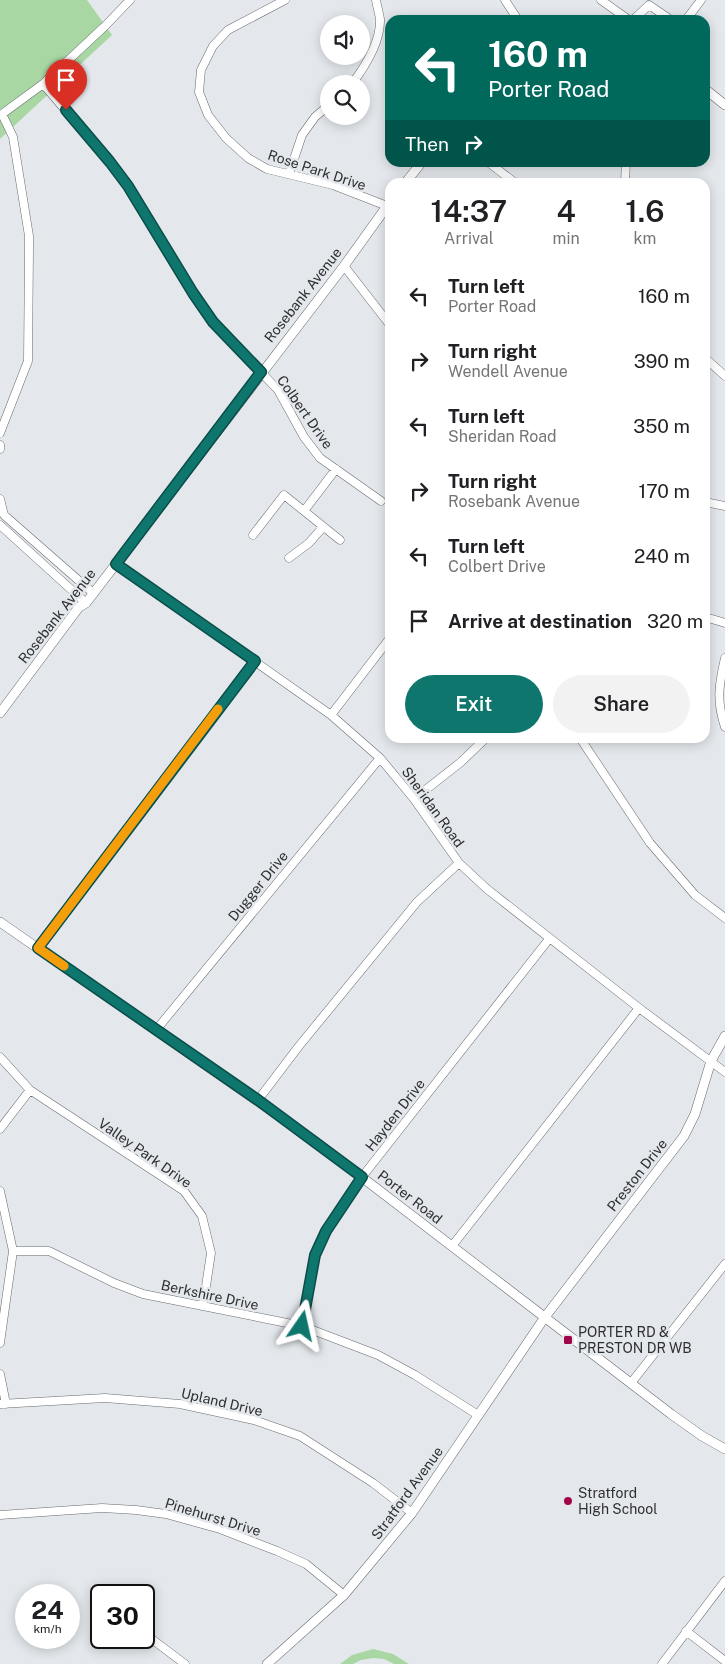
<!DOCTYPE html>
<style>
:root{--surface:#fff;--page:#f2f2f2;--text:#202124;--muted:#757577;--accent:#0f766e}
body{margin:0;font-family:"Public Sans",sans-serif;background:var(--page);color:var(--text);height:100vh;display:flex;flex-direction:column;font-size:19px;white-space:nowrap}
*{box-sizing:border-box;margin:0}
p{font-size:16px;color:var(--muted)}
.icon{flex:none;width:28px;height:28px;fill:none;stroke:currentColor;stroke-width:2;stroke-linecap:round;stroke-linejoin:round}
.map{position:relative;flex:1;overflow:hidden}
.drawer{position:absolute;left:385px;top:178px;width:325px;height:565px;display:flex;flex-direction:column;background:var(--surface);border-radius:15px;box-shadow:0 2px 12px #0003}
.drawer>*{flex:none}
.banner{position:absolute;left:385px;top:15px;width:325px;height:152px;border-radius:15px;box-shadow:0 2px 12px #0003;background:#00695c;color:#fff;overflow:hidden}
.fabs{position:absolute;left:320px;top:15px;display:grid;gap:10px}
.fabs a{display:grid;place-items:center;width:50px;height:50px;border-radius:50%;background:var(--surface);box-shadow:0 2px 12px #0003;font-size:25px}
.speed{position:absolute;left:15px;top:1584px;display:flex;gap:10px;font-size:25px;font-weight:700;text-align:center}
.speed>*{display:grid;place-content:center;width:65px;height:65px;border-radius:50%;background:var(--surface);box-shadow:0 2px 12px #0003;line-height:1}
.speed small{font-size:12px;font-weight:400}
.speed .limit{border:2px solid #111;border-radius:8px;background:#fff;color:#111}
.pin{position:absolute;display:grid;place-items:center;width:42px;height:42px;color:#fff;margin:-51px -21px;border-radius:50% 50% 50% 0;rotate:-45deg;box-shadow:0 0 5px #0007}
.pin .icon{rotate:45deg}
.me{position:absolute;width:55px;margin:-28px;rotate:11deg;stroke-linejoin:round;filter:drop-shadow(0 0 4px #0008)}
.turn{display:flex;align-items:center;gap:18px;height:105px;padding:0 20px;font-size:22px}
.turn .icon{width:65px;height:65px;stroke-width:2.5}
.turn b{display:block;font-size:35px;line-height:42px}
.then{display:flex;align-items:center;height:48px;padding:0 20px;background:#0003;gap:10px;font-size:19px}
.eta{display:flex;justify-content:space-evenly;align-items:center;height:85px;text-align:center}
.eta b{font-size:30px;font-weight:600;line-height:35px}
.action{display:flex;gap:10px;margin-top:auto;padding:10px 20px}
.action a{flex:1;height:58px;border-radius:30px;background:var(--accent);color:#fff;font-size:20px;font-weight:600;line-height:58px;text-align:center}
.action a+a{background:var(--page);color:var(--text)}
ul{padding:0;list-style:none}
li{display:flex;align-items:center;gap:15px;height:65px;padding:0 20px}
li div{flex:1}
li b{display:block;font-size:19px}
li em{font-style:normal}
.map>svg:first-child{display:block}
</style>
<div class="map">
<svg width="725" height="1664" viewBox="0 0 725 1664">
<rect width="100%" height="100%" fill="#e4e8ec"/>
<path fill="#a8d7a4" d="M0,0H87L112,35L0,139Z
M373,1649L393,1654L409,1664H394L384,1659L373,1658L361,1660L353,1664H340L352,1655Z"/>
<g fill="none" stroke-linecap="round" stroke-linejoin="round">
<defs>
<path id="minor" d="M285,0L228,30L213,46L201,70L199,92L208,115L226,138L248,158L267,169L333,185L387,206
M505,0L518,20
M601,0L629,20
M633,20L649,5L671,20
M686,20L701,0
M43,84L110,162L131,191L193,293L213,322L278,390L304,437L320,458L381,501
M352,84C364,68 381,41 380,19C379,13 377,6 376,0
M488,162L514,182
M289,174L302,135L315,117L329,105
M625,182L626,162
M344,266L390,325
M705,358L725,376
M0,433L28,361L29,250V236L13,137L2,114L43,84L106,25L130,0
M0,445V449
M336,469L304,511L340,540
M0,499L4,515L93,593
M705,502L725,506
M0,525L86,603
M253,535L284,495L304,511
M289,558L309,543L323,527
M116,564L331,715L380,758L414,799L459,863L487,889L639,1008L725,1072
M705,617L725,623
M725,658C719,684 716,701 725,727
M331,715L390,638
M580,738L650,843L695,895L725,918
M414,799L461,762L486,738
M38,948L255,661
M156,1030L380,758
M0,1057L30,1090L184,1191L202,1216L211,1253L203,1306
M258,1100L299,1046L417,902L459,863
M0,1129L30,1090
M0,1191L13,1251L0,1343
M452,1246L639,1008
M13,1251H49L114,1283L143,1294L302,1326L378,1355L415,1375L478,1415
M302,1326L315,1255L326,1231L362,1177L549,939
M0,1374L6,1404
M631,1383L725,1264
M0,1404L105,1398L180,1404L254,1420L300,1436L373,1483L412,1513
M0,1515L102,1508L136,1510L166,1514L220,1529L277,1551L306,1564L344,1595
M686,1631L725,1661
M149,1637L185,1664
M662,1664L725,1581"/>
<path id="tertiary" d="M705,89L725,105
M406,182L422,162
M0,713L79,607L86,603L344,266L390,202
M0,922L312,1139L671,1414L702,1436L725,1449
M267,1664L344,1595L412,1513L545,1317L684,1136L695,1114L711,1061L725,1036"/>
</defs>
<use href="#minor" stroke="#676a6e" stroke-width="9"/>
<use href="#tertiary" stroke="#676a6e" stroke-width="10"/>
<use href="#minor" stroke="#fff" stroke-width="8"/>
<use href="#tertiary" stroke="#fff" stroke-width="9"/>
</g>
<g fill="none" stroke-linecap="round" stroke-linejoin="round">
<defs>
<path id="route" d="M66,110L110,162L128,186L193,293L213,322L261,372L116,564L255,661L38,948L258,1100L362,1177L326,1231L315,1255L302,1326"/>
</defs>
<use href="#route" stroke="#0a4d48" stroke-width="12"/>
<use href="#route" stroke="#0f766e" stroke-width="9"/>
<path stroke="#f59e0b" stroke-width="9" d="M64,966L38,948L218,709"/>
</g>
<g fill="#a0064a" stroke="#e4e8ec" stroke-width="2">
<rect x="563" y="1335" width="10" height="10" rx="2.5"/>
<circle cx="568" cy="1501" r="5"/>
</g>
<g text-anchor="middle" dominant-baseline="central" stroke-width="5" stroke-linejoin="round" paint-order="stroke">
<g font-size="14" fill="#2e2f30" stroke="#e4e8ec">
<text transform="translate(317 170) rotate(18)">Rose Park Drive</text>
<text transform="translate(303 295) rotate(-52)">Rosebank Avenue</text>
<text transform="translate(305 412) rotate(55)">Colbert Drive</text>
<text transform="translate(57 616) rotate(-52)">Rosebank Avenue</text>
<text transform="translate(433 807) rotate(54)">Sheridan Road</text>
<text transform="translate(258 886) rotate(-51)">Dugger Drive</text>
<text transform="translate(395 1115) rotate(-52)">Hayden Drive</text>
<text transform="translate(145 1153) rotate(35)">Valley Park Drive</text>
<text transform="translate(637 1175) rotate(-52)">Preston Drive</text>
<text transform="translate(410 1197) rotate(38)">Porter Road</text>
<text transform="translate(210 1295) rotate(12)">Berkshire Drive</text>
<text transform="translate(222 1402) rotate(13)">Upland Drive</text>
<text transform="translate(407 1493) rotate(-54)">Stratford Avenue</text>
<text transform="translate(213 1517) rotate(17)">Pinehurst Drive</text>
</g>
<g font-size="14" fill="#2e2f30" stroke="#e4e8ec" text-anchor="start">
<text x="578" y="1332">PORTER RD &amp;<tspan x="578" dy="16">PRESTON DR WB</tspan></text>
<text x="578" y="1493">Stratford<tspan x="578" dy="16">High School</tspan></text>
</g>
</g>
</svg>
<div class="fabs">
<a><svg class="icon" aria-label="sound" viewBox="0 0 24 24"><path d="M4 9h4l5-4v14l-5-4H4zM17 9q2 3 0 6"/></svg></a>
<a><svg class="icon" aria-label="search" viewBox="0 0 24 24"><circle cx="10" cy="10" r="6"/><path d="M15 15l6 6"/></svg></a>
</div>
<div class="speed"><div>24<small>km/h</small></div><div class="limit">30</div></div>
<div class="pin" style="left:66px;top:110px;background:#d93025"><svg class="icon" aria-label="arrive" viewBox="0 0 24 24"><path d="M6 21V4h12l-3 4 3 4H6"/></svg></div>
<svg class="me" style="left:302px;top:1326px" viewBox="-20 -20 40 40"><path d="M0-17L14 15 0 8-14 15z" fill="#0f766e" stroke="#fff" stroke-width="4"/></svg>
<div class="banner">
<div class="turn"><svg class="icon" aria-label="left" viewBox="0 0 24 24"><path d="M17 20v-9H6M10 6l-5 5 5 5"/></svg><div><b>160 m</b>Porter Road</div></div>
<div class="then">Then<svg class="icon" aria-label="right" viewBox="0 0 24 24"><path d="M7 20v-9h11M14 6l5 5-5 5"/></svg></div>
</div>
<section class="drawer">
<div class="eta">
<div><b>14:37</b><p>Arrival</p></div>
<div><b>4</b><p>min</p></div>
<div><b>1.6</b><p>km</p></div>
</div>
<ul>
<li><svg class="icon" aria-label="left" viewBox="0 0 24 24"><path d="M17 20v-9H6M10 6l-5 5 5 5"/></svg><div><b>Turn left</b><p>Porter Road</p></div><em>160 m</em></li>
<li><svg class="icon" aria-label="right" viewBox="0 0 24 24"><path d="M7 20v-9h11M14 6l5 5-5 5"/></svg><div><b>Turn right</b><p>Wendell Avenue</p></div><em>390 m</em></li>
<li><svg class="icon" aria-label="left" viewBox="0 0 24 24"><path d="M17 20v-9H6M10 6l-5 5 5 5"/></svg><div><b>Turn left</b><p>Sheridan Road</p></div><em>350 m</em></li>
<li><svg class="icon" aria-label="right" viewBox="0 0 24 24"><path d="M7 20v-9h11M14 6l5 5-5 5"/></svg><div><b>Turn right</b><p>Rosebank Avenue</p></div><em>170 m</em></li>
<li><svg class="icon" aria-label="left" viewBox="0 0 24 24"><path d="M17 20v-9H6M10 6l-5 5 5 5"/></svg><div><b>Turn left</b><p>Colbert Drive</p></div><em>240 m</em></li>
<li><svg class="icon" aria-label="arrive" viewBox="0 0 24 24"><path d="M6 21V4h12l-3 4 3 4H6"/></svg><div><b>Arrive at destination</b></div><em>320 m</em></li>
</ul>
<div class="action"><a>Exit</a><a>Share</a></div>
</section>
</div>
